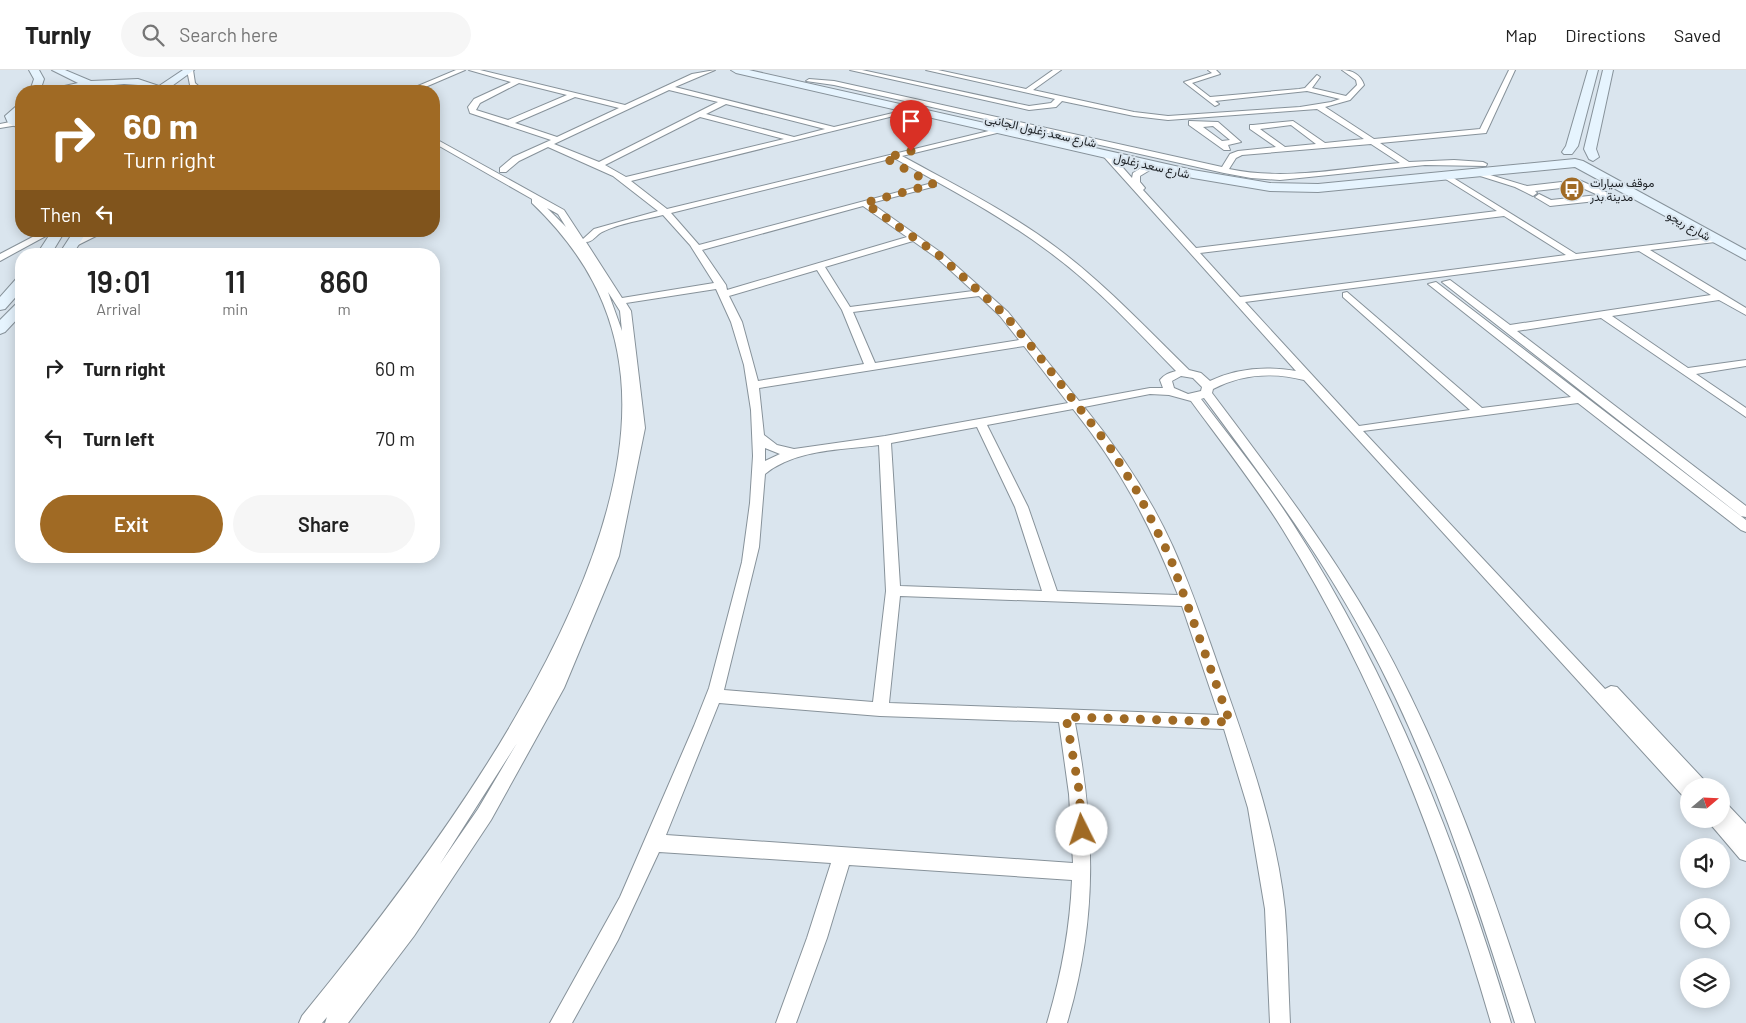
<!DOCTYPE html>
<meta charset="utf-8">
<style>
:root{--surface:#fff;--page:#f6f6f6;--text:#222;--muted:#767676;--line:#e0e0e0;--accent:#a06a24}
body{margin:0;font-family:Barlow,Vazirmatn,sans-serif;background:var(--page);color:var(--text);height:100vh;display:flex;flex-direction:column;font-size:19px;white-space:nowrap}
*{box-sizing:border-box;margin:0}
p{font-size:16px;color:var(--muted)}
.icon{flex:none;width:28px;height:28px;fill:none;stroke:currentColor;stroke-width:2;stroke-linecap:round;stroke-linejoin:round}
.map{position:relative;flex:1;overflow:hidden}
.details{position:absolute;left:15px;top:178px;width:425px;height:315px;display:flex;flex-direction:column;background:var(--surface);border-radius:20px;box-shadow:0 2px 12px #0003}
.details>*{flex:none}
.top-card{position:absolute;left:15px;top:15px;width:425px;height:152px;border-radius:20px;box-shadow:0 2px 12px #0003;background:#a06a24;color:#fff;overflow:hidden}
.needle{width:32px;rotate:71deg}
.buttons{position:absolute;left:1680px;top:708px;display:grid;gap:10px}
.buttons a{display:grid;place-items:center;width:50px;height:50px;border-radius:50%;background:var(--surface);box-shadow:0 2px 12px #0003;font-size:25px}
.pin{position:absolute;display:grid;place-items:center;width:42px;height:42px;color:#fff;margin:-51px -21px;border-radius:50% 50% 50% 0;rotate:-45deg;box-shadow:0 0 5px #0007}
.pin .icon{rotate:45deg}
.me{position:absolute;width:55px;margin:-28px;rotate:356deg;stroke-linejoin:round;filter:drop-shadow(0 0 4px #0008)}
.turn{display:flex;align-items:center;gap:18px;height:105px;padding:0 25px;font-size:22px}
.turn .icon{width:65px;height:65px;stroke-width:2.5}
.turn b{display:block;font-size:35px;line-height:42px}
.then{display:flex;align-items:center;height:48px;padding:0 25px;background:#0003;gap:10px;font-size:19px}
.eta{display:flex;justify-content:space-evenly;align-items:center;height:85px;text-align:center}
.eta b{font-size:30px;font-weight:600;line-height:35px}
.cta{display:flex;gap:10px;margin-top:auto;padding:10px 25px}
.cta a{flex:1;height:58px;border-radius:30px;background:var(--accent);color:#fff;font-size:20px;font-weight:600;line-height:58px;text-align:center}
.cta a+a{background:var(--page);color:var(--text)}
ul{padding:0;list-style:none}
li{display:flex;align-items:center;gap:15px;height:70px;padding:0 25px}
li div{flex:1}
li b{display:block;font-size:19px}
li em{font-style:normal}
header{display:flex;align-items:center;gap:30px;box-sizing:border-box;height:70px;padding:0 25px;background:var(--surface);border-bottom:1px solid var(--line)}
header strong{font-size:24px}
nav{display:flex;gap:28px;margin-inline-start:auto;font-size:18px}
.search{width:350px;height:45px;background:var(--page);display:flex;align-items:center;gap:12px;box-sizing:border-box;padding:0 18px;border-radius:28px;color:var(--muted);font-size:19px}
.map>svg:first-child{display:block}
</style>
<header>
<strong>Turnly</strong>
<div class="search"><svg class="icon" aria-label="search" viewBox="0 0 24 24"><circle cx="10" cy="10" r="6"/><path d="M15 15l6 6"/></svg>Search here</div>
<nav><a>Map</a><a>Directions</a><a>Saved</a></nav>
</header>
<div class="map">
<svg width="1746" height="953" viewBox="0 0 1746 953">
<rect width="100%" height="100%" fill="#dae5ee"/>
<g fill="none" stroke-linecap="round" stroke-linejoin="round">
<defs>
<path id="street" d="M187,0H193L195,13L204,21H197L190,15Z
M456,0H465L416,21H406Z
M469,0H480L625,35L692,4L715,0L675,17L834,57L914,38L918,40L631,111L667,139L1001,58V62L902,86C955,115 1009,142 1057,178C1105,214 1146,258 1189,300L1201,303L1210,311C1237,298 1267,296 1296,301L1104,87V83H1110L1132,108L1133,103L1149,93H1155V97L1140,106V112L1145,118L1143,120L1196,178L1497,141L1444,108L1443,106L1447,104L1576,184L1718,167V171L1715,172L1650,180L1746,238V245L1719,230L1612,246L1688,298L1746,290V296L1696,304L1746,338V347L1601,248L1517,261L1746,436V447L1741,446L1442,212L1450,210L1510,255L1711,225L1639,181L1245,232L1359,356L1470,340L1343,227V223L1347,222L1482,338L1571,327L1428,214L1436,212L1746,450V462L1741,460L1578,333L1363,361L1605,619L1611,616L1617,617L1705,711L1708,716H1689V729L1683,726L1304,310C1273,302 1242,304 1213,319L1212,323C1270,400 1329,477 1377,562C1446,685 1492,819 1535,953H1515C1473,821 1431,688 1364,566C1319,482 1261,405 1204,328L1201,329C1232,370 1265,410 1293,454C1392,608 1459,778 1511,953H1491C1441,780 1378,613 1283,460C1255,415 1222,373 1191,331L1169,325L1150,324L1084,337C1119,380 1150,426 1173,477C1194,524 1210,573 1227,621C1252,692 1277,765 1285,840C1288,877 1288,915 1290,953H1270L1265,839L1248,738L1224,659L1075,653C1095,759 1098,849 1067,953H1047C1061,906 1070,860 1072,810L849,795L827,868L796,953H776L807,868L831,793L659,782L618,870L572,953H550L620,827L694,656L709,618L742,492L750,433L753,386L751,340L744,295L731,252L716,219L626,233L631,241L645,358L619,486L564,618L491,750L414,866L348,953H325L327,947L322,953H299L302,946C427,793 641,513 621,307C614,236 583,182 532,133V129L434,73V68L564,140L583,169L594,159L658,141L613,106L548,77L519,91L506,102H500V98L513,87L551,70L470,43L468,37L474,29L511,12ZM519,13L567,25L508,50L476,40L480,33ZM669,20L718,32L599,92L554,74ZM575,27L619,38L557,67L515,53ZM726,34L825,59L794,67L706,44ZM700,47L784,69L626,107L605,95ZM894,88C946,117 1000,145 1048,181C1095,215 1135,259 1176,301C1169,303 1165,304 1160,310L1163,318H1150L1079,331L1008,242L943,184L871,133L936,116V112L699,175L671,143ZM863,136L907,167L727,220L726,215L702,180ZM547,138L558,144L566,157ZM663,145L690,175L714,213L622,228L586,172C593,172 595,166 602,162C620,153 643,150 663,145ZM1504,146L1566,185L1240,227L1200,183ZM913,171L937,188L973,221L850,237L825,197ZM817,200L842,240L864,294L758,311L742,252L729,226ZM608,222L620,241L622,261ZM979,226L1000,246L1019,270L875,293L853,242ZM1024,276L1068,333L885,366L794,379L777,375L764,365L759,318ZM1181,306L1193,308L1202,317L1201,321L1188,324L1174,318L1172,311ZM1073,339C1121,399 1150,454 1178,525L1057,521L1028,437L987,355ZM977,357L1015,437L1042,521L900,516L891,373ZM879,375L886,521L873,632L724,620L759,477L765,404C796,379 841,380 879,375ZM765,378L780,384L765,391ZM900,526L1182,536L1219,645L889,633ZM719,633L880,646L1059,652L1069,724L1073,793L666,765ZM517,673L478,739L440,794Z
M850,0H862L1029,36L1051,33L1055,29L926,0H938L1026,19L1053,0H1061L1033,20L1134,42L1168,46L1300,37L1331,32L1340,29L1307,21L1215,31L1219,34L1215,36L1184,12L1212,3L1208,0H1216L1220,4L1192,13L1210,27L1299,19L1305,18L1317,5L1320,7L1312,18L1346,26L1357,15L1356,10L1342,0C1352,0 1361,5 1364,15L1350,30L1325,37L1374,69L1480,59L1509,0H1515L1486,63L1380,73L1409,92L1454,90L1483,92L1487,94L1486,96L1425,95L1280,110L1251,108L1224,103L834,15L806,11L809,9L834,11L1222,97L1230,84L1238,81L1276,77L1250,59V55H1253L1293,51L1325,73L1364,69L1317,39L1168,50L1134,46L1062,31L1056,37L1029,40ZM1291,55L1316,74L1285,77L1260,59ZM1371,74L1400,93C1343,98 1286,111 1229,99L1236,88L1242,85Z
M15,51L19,53L18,55L0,58V54Z
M1189,51L1218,52L1241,72L1228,75L1230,80H1224L1189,55ZM1213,56L1230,70L1222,71L1203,57Z
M1477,101L1527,116L1579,110L1608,123L1609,127L1605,130L1550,136L1535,127L1539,124L1551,130L1598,125L1578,116L1535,121L1537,123L1533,126L1515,117L1477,105Z
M44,161H55L0,191V184Z
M94,161H106L76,176L68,174Z
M1721,732L1727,734L1746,754V791L1740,789L1706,749H1721Z"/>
<path id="secondary" d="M29,0H39L44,9L40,21H30L34,9Z
M52,0H65L91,11L138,9L159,16L183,0H194L165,21H153L138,15L124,14L50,21L51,19L78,13Z
M731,0H749L1193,100L1270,113L1318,114L1575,89L1583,91L1746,180V190L1575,97L1318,122L1270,121L1193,108L736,3Z
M1588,0H1598L1578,76L1572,84H1564L1562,82L1566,76Z
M1603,0H1613L1596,79L1599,87L1593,91L1589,89L1584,79Z
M21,32V41L16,46L21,52V59L8,53L5,46Z
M52,161H65L51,184H37Z
M74,161H87L73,184H59Z
M21,208V221L5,239L0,240V227L16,209Z
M21,233V245L5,262L0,264V250L16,234Z"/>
</defs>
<use href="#street" stroke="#87929a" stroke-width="2"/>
<use href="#secondary" stroke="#87929a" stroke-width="2"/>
<use href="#street" fill="#fff" fill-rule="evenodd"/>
<use href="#secondary" fill="#e6f4fe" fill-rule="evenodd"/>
</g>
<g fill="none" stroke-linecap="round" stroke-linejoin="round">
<path stroke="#a06a24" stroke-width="9" stroke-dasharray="0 16.2" d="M911,81L885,88L933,114L865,133L940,186L1004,244L1028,272L1109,376L1138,423L1170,487L1230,652L1066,647L1079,720L1082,760"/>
</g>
<defs>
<symbol id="bus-disc" viewBox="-11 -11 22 22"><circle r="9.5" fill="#a06a24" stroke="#dae5ee"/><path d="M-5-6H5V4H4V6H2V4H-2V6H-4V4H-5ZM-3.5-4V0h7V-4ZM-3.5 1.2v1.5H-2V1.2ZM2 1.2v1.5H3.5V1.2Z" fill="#fff"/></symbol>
</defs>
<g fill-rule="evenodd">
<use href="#bus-disc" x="1558" y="105" width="28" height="28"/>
</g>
<g text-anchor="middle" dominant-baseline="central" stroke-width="4" stroke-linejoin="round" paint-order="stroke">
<g font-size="12" fill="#1e2226" stroke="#dae5ee">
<text transform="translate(1041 60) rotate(13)">شارع سعد زغلول الجانبى</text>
<text transform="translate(1152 95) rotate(13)">شارع سعد زغلول</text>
<text transform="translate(1689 155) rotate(29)">شارع ريجو</text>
</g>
<g font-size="12" fill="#1e2226" stroke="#dae5ee" text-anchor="start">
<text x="1590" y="112">موقف سيارات<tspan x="1590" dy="14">مدينة بدر</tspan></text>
</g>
</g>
</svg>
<div class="buttons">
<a><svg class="needle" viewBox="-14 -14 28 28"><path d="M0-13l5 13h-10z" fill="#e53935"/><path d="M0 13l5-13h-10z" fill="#767676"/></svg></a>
<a><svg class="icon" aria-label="sound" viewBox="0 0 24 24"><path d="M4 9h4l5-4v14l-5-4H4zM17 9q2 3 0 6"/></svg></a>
<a><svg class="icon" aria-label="search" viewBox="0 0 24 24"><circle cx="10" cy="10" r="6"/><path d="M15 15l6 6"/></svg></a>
<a><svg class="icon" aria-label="layers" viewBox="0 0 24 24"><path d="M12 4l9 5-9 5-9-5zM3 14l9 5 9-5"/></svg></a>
</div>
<div class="pin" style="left:911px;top:81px;background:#d93025"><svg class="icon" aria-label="arrive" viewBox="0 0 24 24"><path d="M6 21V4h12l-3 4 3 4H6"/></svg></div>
<svg class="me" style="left:1082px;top:760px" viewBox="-20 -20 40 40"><circle r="19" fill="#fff"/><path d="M0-13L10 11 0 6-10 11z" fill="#a06a24"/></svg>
<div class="top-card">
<div class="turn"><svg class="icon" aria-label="right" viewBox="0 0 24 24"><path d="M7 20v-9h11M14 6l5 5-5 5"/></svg><div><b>60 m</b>Turn right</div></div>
<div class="then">Then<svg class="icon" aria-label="left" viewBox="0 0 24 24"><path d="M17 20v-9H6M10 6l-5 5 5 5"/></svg></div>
</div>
<section class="details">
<div class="eta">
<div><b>19:01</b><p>Arrival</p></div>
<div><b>11</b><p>min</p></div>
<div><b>860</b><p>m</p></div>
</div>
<ul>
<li><svg class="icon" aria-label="right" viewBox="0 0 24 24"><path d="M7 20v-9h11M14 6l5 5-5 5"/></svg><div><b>Turn right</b></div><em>60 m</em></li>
<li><svg class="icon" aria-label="left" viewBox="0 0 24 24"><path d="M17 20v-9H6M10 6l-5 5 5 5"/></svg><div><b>Turn left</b></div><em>70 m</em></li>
</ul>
<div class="cta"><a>Exit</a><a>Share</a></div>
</section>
</div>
